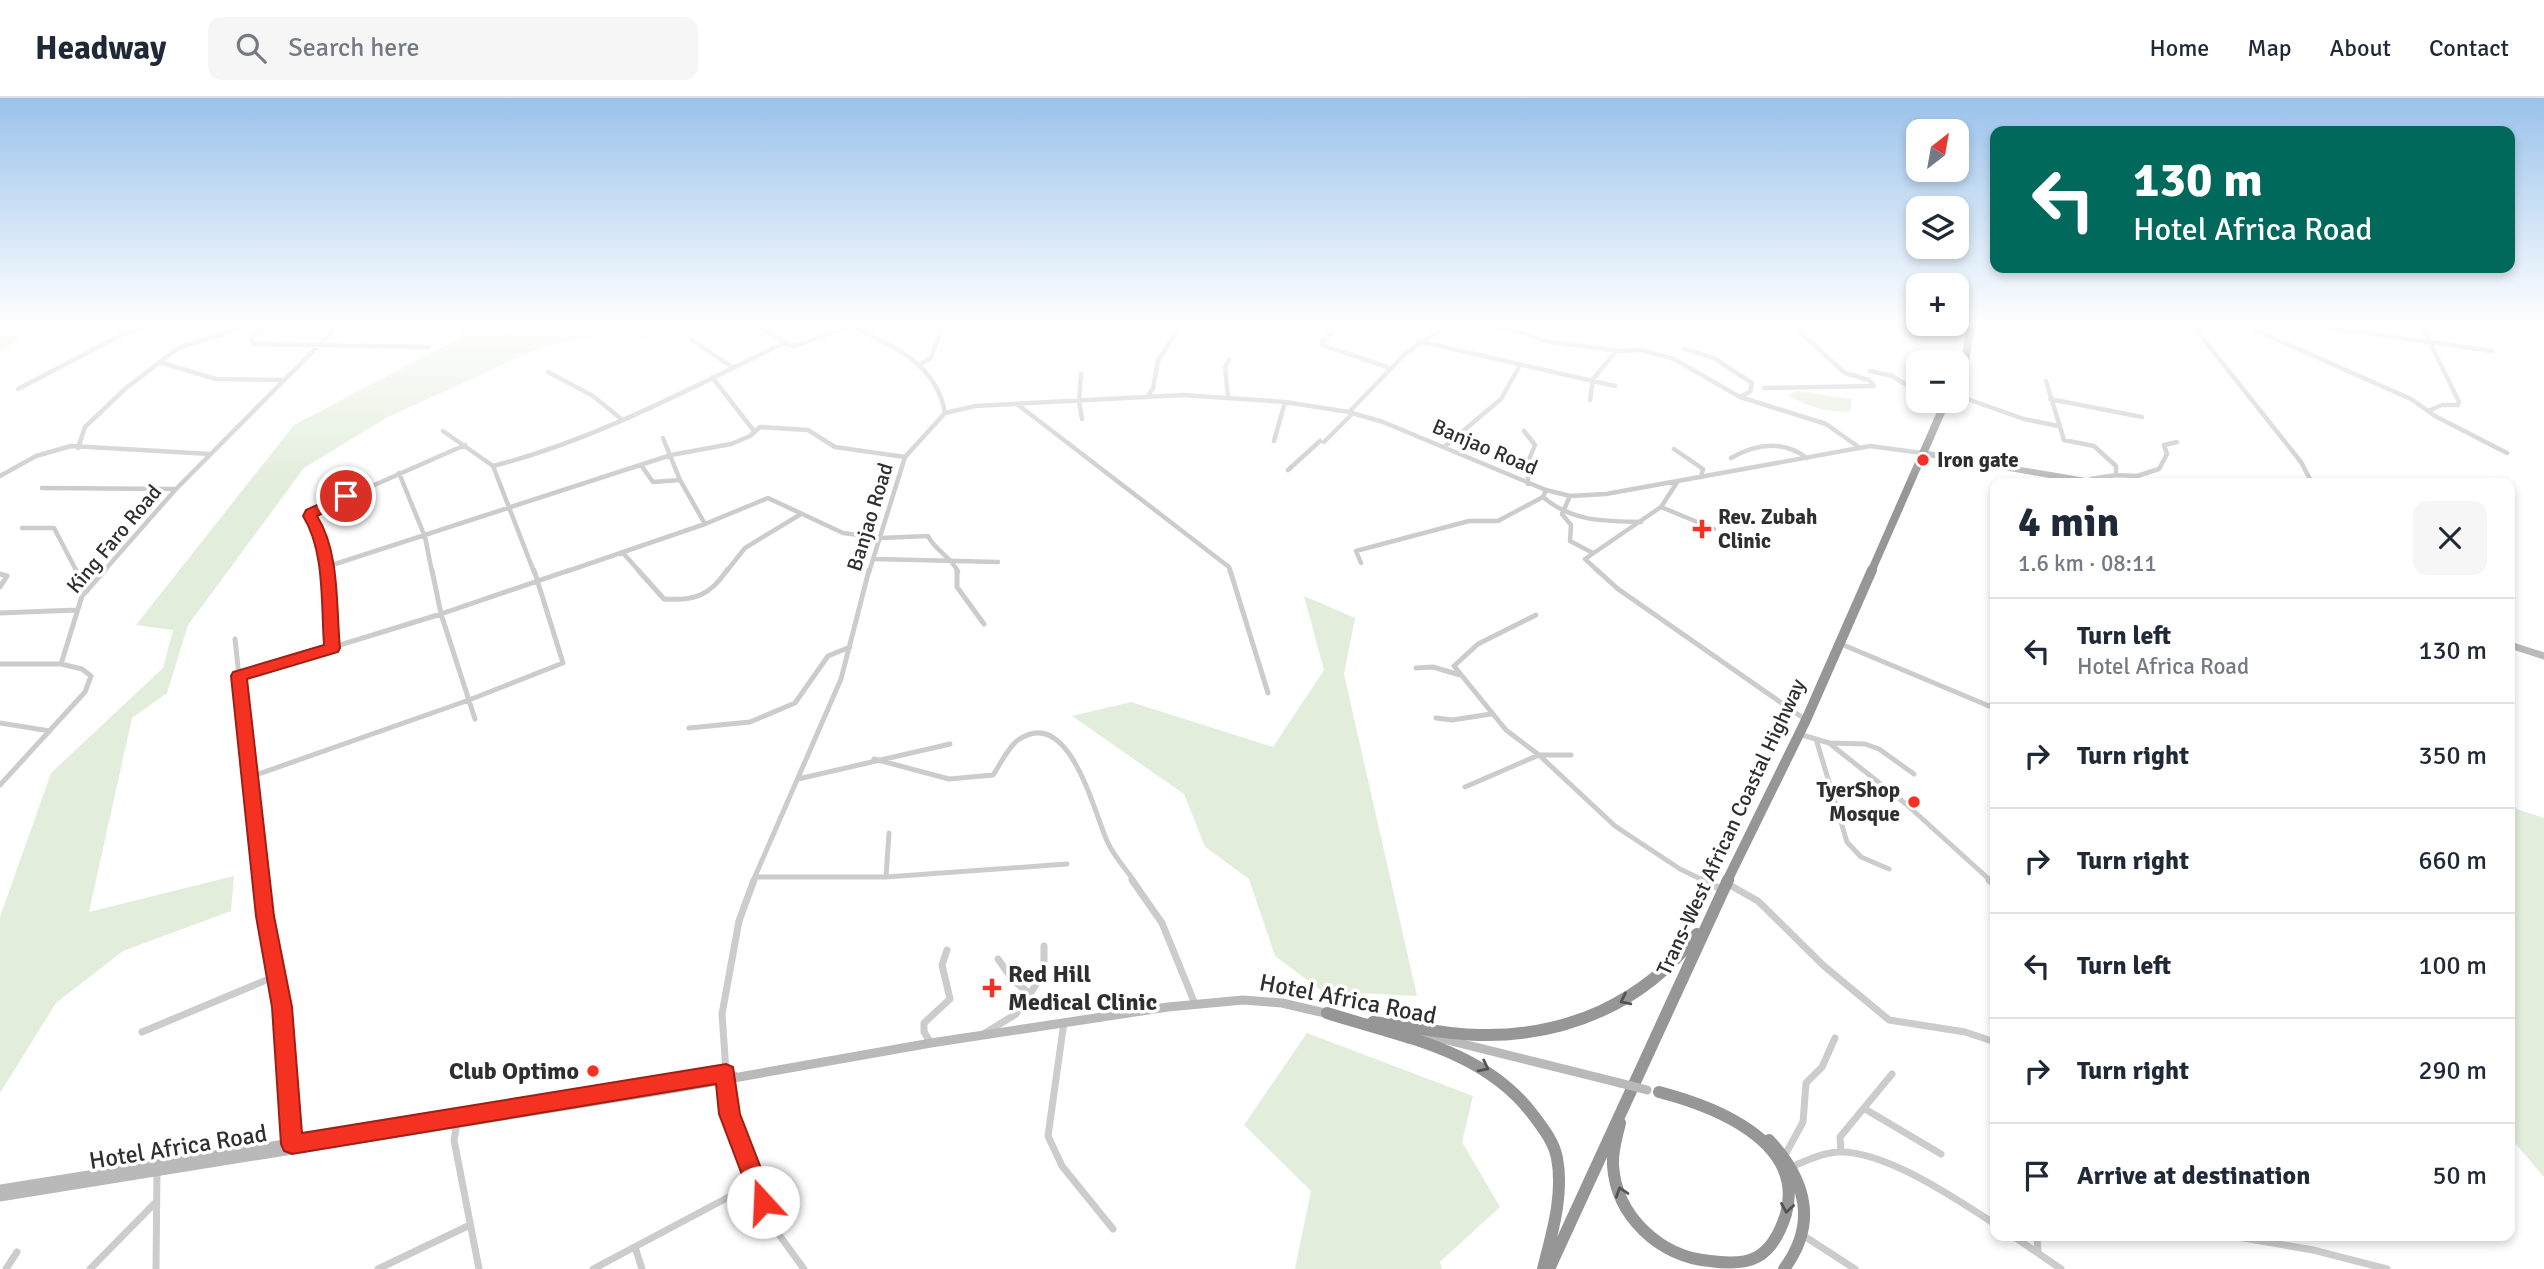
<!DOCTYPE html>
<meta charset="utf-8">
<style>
:root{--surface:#fff;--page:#f6f6f7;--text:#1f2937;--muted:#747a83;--line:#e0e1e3}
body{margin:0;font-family:Signika,sans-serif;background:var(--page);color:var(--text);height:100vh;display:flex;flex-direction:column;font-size:26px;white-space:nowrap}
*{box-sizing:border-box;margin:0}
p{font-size:23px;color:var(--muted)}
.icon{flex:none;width:38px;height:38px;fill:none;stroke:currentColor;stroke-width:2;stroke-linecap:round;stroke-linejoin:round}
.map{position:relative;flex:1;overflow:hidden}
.sheet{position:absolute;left:1990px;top:380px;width:525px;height:763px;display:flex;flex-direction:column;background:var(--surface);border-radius:14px;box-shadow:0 4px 10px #0003}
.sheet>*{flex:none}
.hud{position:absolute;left:1990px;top:28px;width:525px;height:147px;border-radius:14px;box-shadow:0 4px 10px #0003;background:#00695c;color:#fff;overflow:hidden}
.needle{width:46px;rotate:31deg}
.controls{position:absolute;left:1906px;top:21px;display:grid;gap:14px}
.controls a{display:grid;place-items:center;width:63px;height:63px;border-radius:14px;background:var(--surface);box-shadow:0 4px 10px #0003;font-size:35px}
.pin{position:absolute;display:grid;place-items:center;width:60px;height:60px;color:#fff;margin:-30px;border:4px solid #fff;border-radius:50%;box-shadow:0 2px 7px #0007}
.me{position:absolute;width:77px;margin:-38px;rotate:340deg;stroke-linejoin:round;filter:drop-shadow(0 0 5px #0008)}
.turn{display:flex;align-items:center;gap:24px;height:147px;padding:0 28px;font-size:32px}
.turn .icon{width:91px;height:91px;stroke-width:2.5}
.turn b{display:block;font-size:49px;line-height:60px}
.round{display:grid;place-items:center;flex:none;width:74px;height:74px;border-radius:14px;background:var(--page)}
.headline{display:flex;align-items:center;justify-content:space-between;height:119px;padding:0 28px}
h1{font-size:42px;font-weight:700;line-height:52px}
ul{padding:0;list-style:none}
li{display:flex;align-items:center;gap:21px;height:105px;padding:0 28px;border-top:2px solid var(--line)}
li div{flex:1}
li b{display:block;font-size:26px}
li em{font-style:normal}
header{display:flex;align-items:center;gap:42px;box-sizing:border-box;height:98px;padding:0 35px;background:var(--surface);border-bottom:2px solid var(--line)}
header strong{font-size:33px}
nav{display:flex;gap:38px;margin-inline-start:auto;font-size:24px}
.search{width:490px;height:63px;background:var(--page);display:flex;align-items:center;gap:18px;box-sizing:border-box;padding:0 24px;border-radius:14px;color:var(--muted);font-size:26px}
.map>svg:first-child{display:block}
</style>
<header>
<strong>Headway</strong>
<div class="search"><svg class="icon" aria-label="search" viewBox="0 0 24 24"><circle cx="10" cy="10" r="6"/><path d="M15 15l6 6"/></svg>Search here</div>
<nav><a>Home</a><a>Map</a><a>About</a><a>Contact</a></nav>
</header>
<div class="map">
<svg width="2544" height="1171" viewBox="0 0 2544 1171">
<rect width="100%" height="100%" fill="#fff"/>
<path fill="#e2eddb" d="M7,226H44L0,254V230Z
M459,226H676L644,240L611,235L541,249L386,320L304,370L188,527L167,595L132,620L89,814L234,778L231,813L123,853L56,905L0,995V819L51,675L163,570L173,532L136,527L294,327L458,241Z
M1797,293L1852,301L1850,314C1829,314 1806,309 1788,297Z
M1304,498L1355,520L1344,576L1417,898L1322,893L1275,858L1249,781L1205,749L1184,696L1072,618L1131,604L1273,649L1324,572Z
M2510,709L2544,720V1079L2510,1039Z
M1307,935L1473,998L1462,1044L1500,1109L1440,1164L1442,1171H1295L1311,1093L1244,1027Z"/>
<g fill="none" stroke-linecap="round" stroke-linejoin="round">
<path stroke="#ccc" stroke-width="4.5" d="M266,226L252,239L253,246L429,249
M845,226C889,246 936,263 945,315
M1249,226L1252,228
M1316,226L1335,232
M1343,226L1322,243V247L1387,269
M1484,226L1525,235L1544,243L1620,253L1642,252L1674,261L1740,299L1826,326L1860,350
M2195,226L2201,238L2301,364L2312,385
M2242,226L2411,301L2435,318L2507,355
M2304,226L2492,253
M2421,226L2459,304L2458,307H2442L2428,313
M692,242L732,269
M1418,243L1615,288
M783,245L795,248L849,229
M1684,251L1714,260L1752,285L1750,294L1740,299
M159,264L216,281L283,282
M919,267L931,260L943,226
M1870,273L1892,278L1918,294
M548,274L593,298L620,320
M1081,276L1079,303L1082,321
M712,279L754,333
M2046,283L2064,342L2094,348L2116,368V377L2091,381L2093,385
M1764,290L1874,288L1869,282L1845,275L1791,226
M18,291L121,237L156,226
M1956,297L2024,321L2058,328
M1148,298L1153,290L1158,263L1181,226
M1228,298L1225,269L1229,262
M2050,301L2142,319
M1590,302L1593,281L1614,256
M1929,303L1941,312
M1017,306L1229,469L1230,474
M1349,314L1406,255L1449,226
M443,333L493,368L534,474
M1524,333L1535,347L1528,364V386
M663,340L680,382L705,426L768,400L843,435L881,440L928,438C935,453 952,459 958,474
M1274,343L1285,304
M1324,344L1353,315
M1444,349L1501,301L1520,267
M78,350L85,329L125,291L178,250L255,226
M1674,351L1703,371L1701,379
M1731,360C1756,346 1783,342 1807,360
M641,367L653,384L680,382
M493,368C595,342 691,290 786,244L752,226
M1288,372L1320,343
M399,375L425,439L432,474
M2116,377L2137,378L2159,371L2167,356L2164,347L2177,344
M0,378L36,358L71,348L211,356
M42,390L176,391
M1570,398L1562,416L1571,427L1570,443L1593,455
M1543,399C1572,424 1604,423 1641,424
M1661,409L1714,431
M22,430H54L77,474
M623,455L640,474
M875,461L998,464
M1361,465L1356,453L1469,423H1498L1543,399L1546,392
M326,469L671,357L731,346L750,338L760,329L808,332L835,349L905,359
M103,474L176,391L340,226
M326,474L311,415L465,347
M565,474L705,426
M726,474L745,450L801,416
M869,474L905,359L945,315L975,308L1183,297L1285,304L1349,314L1383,324L1546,392L1570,398L1606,396L1870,348L1922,355
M1599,474L1585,461L1661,409L1678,383"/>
<path stroke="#ccc" stroke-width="5" d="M76,472L87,493
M326,472L332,550
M432,472L441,516L475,621
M638,472L664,501C694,503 710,498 727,472
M957,472V489L984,526
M1230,472L1268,595
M1597,472L1618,491L1806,622
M0,476L7,478L0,489
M0,515L76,512
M1536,517L1478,546L1454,568L1506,632L1539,657H1571
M235,541L261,783
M1841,546L1989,608L1995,604
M0,566H61
M1416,570L1433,569L1460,577
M239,578L441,516L570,472
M1436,620L1452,622L1491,616
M0,625L50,633
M689,630L750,624L795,605L828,558L850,549
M1799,636L1829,645L1865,646L1879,651L1914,676
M1816,641L1847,744L1861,759L1889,771
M1829,645L1906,706L1991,783
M874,661L949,681L993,677C1000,667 1008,649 1018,642C1069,606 1094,714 1107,743C1113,757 1125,770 1134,783
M250,679L469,602L563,565L534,472
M798,681L950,646
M0,687L85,594L91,578L82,571L61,566L82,498L105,472
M1465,689L1539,657L1615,728L1680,771L1705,783
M755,779H886L1067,766
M886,779L889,735
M753,783L841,581L869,472"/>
<path stroke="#ccc" stroke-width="7" d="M261,782L282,909L292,1046
M754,782L739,823L722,916L729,1016L769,1123L804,1171
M1132,782L1162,825L1195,906
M1702,782L1723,792
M1989,782L1995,787
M1726,785L1758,803L1824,868L1889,922L1965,934L1995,944
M1030,896L1044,874V848
M1064,924L1048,1038L1062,1068L1113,1131
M142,934L276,878
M985,935L1016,916L1030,896L1012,881L998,861
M931,945L924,934V925L950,901L942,867L947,852
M1865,1011L1941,1056
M457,1025L454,1042L479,1171
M1841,1054L1840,1039L1892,976
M1785,1057L1803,1024L1806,985L1822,969L1835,940
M1791,1069C1805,1063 1822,1055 1838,1054C1885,1052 1956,1101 1995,1126
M1804,1138L1855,1171
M2013,1138L2061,1171
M2037,1138L2038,1154
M2232,1138L2313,1152L2387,1171
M635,1149L642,1171
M6,1171L17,1154
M90,1171L155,1105
M156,1171L157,1073
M378,1171L470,1127
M593,1171L757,1084"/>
<path stroke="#b9b9b9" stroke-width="6" d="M1922,355L2097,385"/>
<path stroke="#b9b9b9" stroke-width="7" d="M2510,547L2544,558"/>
<path stroke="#b9b9b9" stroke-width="9" d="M1423,936L1620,985
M0,1091L725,976L734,978
M0,1099L677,990L931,945L1168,909L1243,902L1282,905L1329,916"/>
<path stroke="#969696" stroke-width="8" d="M1956,280L1966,258L1971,226
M1871,474L1946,303"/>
<path stroke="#969696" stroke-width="10" d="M1727,783L1806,622L1872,472"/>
<path stroke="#969696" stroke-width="12" d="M1327,915C1402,939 1484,951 1534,1018C1543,1030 1554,1044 1557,1060C1564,1097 1552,1135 1543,1171
M1373,924C1408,928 1443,936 1479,937C1566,939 1644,905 1697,836
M1620,1025C1617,1038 1612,1053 1613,1067C1616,1118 1660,1159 1710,1163C1724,1165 1744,1166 1757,1159C1772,1151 1781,1132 1786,1116C1806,1043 1713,1008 1659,994
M1769,1042C1806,1082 1818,1125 1784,1171
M1549,1171L1728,782"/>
<path stroke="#b9b9b9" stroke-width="9" d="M1620,985L1647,992"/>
</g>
<defs><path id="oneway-chevron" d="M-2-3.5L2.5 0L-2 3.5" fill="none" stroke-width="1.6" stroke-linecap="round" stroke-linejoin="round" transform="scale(1.75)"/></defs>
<g stroke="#535353">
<use href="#oneway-chevron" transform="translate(1625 902) rotate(154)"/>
<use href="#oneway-chevron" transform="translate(1484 969) rotate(27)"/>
<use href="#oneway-chevron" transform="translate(1621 1094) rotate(-108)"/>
<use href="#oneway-chevron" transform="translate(1787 1110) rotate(99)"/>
</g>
<linearGradient id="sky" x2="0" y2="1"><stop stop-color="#9ac2eb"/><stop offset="0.58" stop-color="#fff"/><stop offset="1" stop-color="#fff" stop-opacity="0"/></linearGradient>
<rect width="2544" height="390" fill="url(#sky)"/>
<path fill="#f53221" stroke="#9f2015" stroke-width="2" d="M346,394L351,396V401L317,418C340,454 336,509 340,550L338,554L247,581L274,818L292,909L302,1035L726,966L733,969L740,1016L774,1104L771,1111L763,1114L755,1111L719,1016L716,986L292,1056L284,1053L281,1046L272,909L256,818L231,578L233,574L324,547C321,506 325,453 303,418L306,412Z"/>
<g fill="#f53221" stroke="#fff" stroke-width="2.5">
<circle cx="1923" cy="362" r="7"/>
<path d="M1698.5 420.5h7v7h7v7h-7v7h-7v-7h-7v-7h7z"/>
<circle cx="1914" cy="704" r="7"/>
<path d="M988.5 879.5h7v7h7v7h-7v7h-7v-7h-7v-7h7z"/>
<circle cx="593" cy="973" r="7"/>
</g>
<g text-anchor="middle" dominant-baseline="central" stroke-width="7" stroke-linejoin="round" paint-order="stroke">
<g font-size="21" fill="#2f2f2f" stroke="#fff">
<text transform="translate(1485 349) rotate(23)">Banjao Road</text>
<text transform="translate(870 419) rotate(-73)">Banjao Road</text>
<text transform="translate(114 441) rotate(-50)">King Faro Road</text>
<text transform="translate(1731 729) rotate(-65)">Trans-West African Coastal Highway</text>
</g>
<g font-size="21" font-weight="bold" fill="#2f2f2f" stroke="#fff" text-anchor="start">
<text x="1937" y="362">Iron gate</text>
<text x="1718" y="419">Rev. Zubah<tspan x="1718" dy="24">Clinic</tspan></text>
<text x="1900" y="692" text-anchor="end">TyerShop<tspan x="1900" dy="24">Mosque</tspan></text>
</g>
<g font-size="24" font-weight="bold" fill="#2f2f2f" stroke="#fff" text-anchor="start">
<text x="1008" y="876">Red Hill<tspan x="1008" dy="28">Medical Clinic</tspan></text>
<text x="579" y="973" text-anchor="end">Club Optimo</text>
</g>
<g font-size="24" fill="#2f2f2f" stroke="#fff">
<text transform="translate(1348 901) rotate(11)">Hotel Africa Road</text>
<text transform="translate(178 1049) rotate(-9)">Hotel Africa Road</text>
</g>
</g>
</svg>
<div class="controls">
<a><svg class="needle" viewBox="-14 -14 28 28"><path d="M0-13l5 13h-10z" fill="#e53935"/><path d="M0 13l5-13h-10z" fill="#747a83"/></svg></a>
<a><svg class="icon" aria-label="layers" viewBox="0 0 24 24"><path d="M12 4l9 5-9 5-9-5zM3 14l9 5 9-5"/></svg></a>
<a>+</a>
<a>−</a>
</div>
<div class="pin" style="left:346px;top:398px;background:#d93025"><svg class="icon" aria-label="arrive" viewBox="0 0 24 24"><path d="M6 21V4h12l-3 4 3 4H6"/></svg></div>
<svg class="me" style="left:763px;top:1104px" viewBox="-20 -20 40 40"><circle r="19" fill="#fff"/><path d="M0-13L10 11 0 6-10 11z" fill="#f53221"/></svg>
<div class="hud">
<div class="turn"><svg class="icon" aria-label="left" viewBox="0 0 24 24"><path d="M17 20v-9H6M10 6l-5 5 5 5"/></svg><div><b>130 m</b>Hotel Africa Road</div></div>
</div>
<section class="sheet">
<div class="headline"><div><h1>4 min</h1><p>1.6 km · 08:11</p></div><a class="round"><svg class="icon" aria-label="close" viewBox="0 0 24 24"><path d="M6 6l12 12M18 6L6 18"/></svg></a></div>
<ul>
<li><svg class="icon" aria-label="left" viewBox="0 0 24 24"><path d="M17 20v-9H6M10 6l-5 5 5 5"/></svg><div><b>Turn left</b><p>Hotel Africa Road</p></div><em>130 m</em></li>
<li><svg class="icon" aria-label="right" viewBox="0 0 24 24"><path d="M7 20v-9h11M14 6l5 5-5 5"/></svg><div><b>Turn right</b></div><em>350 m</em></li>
<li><svg class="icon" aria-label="right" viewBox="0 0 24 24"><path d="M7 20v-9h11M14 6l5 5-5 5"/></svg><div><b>Turn right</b></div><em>660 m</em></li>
<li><svg class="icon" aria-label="left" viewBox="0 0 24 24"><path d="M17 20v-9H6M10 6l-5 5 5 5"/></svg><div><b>Turn left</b></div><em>100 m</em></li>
<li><svg class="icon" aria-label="right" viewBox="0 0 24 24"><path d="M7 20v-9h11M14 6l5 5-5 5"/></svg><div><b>Turn right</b></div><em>290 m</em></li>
<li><svg class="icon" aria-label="arrive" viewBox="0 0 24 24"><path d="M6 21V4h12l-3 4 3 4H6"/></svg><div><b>Arrive at destination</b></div><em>50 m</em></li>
</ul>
</section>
</div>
